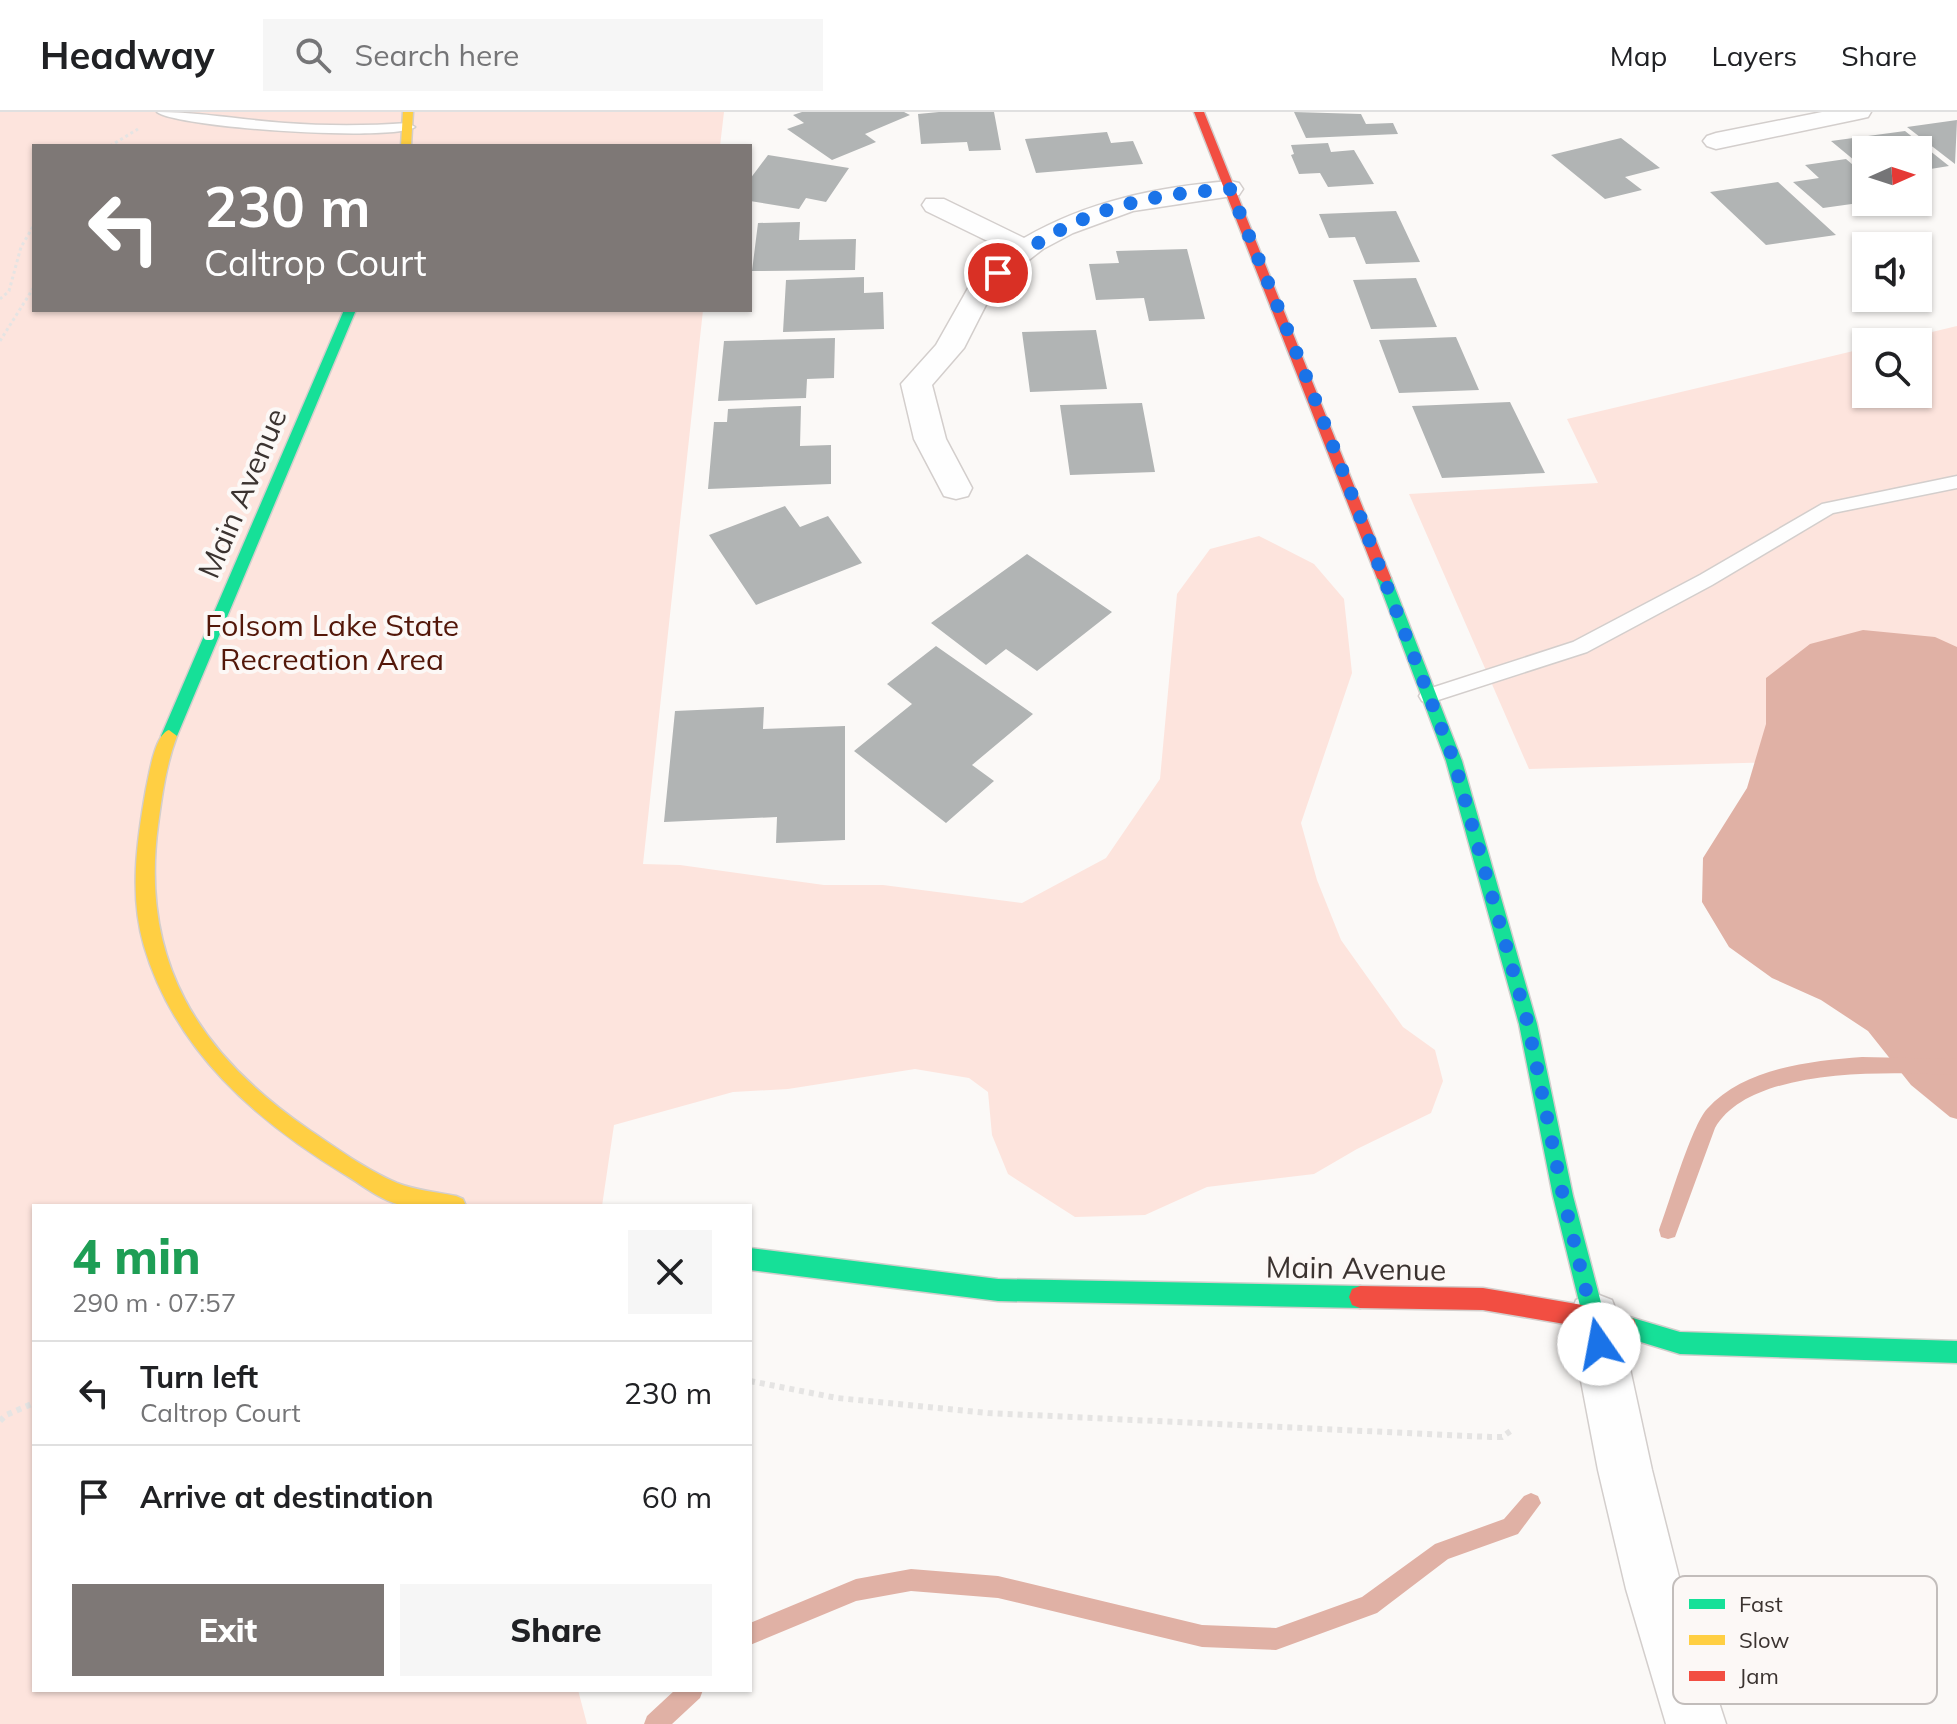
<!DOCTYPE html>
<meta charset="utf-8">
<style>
:root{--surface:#fff;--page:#f6f6f6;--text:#202124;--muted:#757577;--line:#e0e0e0;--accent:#7e7876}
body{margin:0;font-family:Mulish,sans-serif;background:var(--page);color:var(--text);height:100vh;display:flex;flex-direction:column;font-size:30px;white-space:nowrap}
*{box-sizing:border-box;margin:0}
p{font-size:26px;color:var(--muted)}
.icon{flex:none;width:44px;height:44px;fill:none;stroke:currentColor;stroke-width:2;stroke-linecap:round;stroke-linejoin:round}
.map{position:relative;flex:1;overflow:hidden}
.sheet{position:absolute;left:32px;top:1092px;width:720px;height:488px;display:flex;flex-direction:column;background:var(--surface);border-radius:0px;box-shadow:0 2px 6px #0004}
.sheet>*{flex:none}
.guide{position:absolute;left:32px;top:32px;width:720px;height:168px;border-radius:0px;box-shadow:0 2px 6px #0004;background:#7e7876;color:#fff;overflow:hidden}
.needle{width:52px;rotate:87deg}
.buttons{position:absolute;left:1852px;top:24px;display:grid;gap:16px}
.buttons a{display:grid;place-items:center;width:80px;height:80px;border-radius:0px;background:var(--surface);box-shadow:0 2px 6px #0004;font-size:40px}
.pin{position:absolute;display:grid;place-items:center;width:68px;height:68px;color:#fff;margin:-34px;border:4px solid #fff;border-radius:50%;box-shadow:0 2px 8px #0007}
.me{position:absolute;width:88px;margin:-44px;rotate:348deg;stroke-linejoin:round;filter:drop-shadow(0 0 6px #0008)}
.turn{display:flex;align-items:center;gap:28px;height:168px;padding:0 40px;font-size:36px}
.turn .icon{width:104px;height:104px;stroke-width:2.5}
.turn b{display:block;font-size:56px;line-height:68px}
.round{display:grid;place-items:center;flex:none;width:84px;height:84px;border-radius:0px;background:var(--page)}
.head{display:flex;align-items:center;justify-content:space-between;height:136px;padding:0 40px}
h1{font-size:48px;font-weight:800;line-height:60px;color:#1e9e55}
.action{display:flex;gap:16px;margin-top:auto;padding:16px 40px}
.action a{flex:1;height:92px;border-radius:0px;background:var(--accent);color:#fff;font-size:32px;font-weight:800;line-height:92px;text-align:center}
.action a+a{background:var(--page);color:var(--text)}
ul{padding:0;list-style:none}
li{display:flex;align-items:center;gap:24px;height:104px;padding:0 40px;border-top:2px solid var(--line)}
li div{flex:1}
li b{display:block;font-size:30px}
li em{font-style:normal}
header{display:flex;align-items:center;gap:48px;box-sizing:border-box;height:112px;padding:0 40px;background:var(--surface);border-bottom:2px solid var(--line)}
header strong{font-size:38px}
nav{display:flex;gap:44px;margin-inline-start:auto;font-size:28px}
.search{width:560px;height:72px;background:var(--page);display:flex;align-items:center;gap:20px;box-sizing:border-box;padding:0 28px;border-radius:0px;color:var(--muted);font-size:30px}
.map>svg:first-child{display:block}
</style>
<header>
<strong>Headway</strong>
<div class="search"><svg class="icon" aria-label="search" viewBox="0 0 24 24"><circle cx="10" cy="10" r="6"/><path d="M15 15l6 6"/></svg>Search here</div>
<nav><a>Map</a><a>Layers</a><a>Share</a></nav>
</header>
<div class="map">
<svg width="1957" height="1612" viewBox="0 0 1957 1612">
<rect width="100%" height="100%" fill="#fbf9f7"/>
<path fill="#fde4dd" d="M0,0H724L720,34H34V198H703L643,752L680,753L824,773H883L1022,791L1106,746L1160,667L1177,482L1210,437L1259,424L1314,452L1344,487L1352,561L1301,711L1317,768L1341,828L1403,915L1435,938L1443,969L1431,1001L1357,1037L1314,1062L1207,1075L1145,1103L1075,1105L1008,1062L992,1023L988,980L969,966L915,957L788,977L733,980L614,1013L602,1094H34V1578H578L587,1612H0Z
M1957,214V645L1529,657L1409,382L1598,371L1567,307L1866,236V282H1918V230H1890Z"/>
<path fill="#e0b1a5" d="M1863,518L1935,525L1957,535V1007L1950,1005L1911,973L1868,919L1821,888L1772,866L1729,835L1702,790L1703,746L1747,676L1766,612V566L1810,532Z"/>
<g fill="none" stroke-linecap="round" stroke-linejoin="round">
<path fill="#e0b1a5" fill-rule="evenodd" d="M1862,945L1957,947V963C1895,960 1751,953 1715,1016L1675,1125L1668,1127L1661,1125L1659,1118C1669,1092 1691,1015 1707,997C1744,956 1810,949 1862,945Z
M1531,1381L1538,1384L1541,1391L1518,1422L1448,1447L1377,1501L1276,1538L1202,1535L998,1486L911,1479L856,1489L750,1533V1511L856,1467L911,1457L998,1464L1202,1513L1276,1516L1362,1485L1435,1432L1504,1407L1524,1384Z
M675,1578H703L700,1586L672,1612H644L647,1604Z"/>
</g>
<path fill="#b1b4b4" d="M802,0H904L910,3L865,22L876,30L832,48L787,17L804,11L793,3Z
M939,0H994L1001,38L969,39L967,30L921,32L918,2Z
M1294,0L1361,2L1366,12L1393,11L1398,22L1306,26Z
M1957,8L1955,52L1907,15Z
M1905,19L1949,54L1918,59V38H1866V58L1831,29Z
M1107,20L1111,31L1133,29L1143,52L1036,61L1025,27Z
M1621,26L1660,56L1625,65L1642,78L1605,87L1551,43Z
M1328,31L1331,40L1354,38L1374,72L1328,75L1320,61L1299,62L1291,43L1294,42L1291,33Z
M768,43L849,56L826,90L806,86L799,97L750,89V67Z
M1846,47L1866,64V90L1823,96L1793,70L1819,66L1805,53Z
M1778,70L1836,123L1766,133L1710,80Z
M1396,99L1420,150L1366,152L1355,125L1329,126L1319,102Z
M800,110L799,128L856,127L855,158L752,159L758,111Z
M1187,137L1205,207L1149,209L1144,186L1096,188L1089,152L1119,151L1116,139Z
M864,165V181L883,180L884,217L783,220L786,168Z
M1416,166L1437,215L1371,217L1353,168Z
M1096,218L1107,277L1030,280L1022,220Z
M1456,225L1479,278L1399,281L1379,228Z
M835,226L834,266L807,267L806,286L718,289L724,229Z
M1510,290L1545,361L1442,366L1412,294Z
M1142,291L1155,360L1070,363L1060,293Z
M801,294L800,334L831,333V372L708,377L714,310H727L728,297Z
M785,394L800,415L828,404L862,451L756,493L709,423Z
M1027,442L1112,500L1037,559L1006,537L986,553L931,511Z
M936,534L1033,602L972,653L994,669L946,711L854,639L912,592L887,572Z
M764,595L763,617L845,614V728L776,731L777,705L664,710L675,599Z"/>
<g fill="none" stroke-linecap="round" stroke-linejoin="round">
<defs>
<path id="lane" d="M157,0C200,0 242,8 285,11C326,14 367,14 408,11L415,15C394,30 178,16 157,0Z
M1957,364V376L1833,401L1712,473L1587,540L1429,591L1422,589L1419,584L1422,579L1573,530L1700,463L1822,392Z"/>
<path id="street" d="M1822,0H1871L1868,5L1859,7L1716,37L1707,34L1703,29L1707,24L1716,21Z
M1230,69L1239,71L1243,77L1239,83L1133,99L1073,121L1043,137L1016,158L991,183L964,236L932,273L946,327L972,376L968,384L956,387L944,384L914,327L901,272L936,233L971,171L1006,138L926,99L922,93L926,87H944L1024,126C1088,89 1157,75 1230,69Z
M1594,1181L1612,1188L1619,1206L1652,1358L1682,1477L1726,1612H1666L1626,1477L1598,1358L1569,1206L1576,1188Z"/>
<path id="fast" d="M344,198H356L177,624L169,630L163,629L161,624Z
M1384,461L1391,466L1462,649L1537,912L1573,1084L1605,1206L1602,1214L1594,1217L1586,1214L1583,1206L1553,1084L1519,912L1446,649L1377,466Z
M750,1136L998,1167L1360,1174L1368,1177L1371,1185L1368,1193L1360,1196L998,1189L750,1158Z
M1626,1204L1680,1220L1957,1229V1251L1680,1242L1618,1223L1615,1215L1618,1207Z"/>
<path id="slow" d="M403,0H413L411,34H401Z
M169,618L177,624C166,653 162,683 158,713C140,849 198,941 308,1017C335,1035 366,1058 397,1071C415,1078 436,1080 456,1084L463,1087L466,1094C447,1094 425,1097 406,1094C384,1091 365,1075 347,1064C256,1009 175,939 144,834C129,783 137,728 146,677C149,663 155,622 169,618Z"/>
<path id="jam" d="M1194,0H1204L1391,466L1389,470L1384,471L1377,466Z
M1360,1174L1483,1176L1594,1195L1634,1207L1637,1215L1634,1223L1626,1226L1594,1217L1483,1198L1360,1196L1352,1193L1349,1185L1352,1177Z"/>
</defs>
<use href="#lane" stroke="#d3cecc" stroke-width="3"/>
<use href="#street" stroke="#d3cecc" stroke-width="3"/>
<use href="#fast" stroke="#d3cecc" stroke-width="3"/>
<use href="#slow" stroke="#d3cecc" stroke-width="3"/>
<use href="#jam" stroke="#d3cecc" stroke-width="3"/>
<path stroke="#e5e4e3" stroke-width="3" stroke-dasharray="3 3" stroke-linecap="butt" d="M110,34L138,17
M0,187L9,179L21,135L34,113
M0,229L34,175"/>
<path stroke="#e5e4e3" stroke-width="6" stroke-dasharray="5 5" stroke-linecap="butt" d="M750,1269L837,1286L988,1301L1490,1325H1502L1512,1318
M0,1309L6,1303L34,1291"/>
<use href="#lane" fill="#fefefe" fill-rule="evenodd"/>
<use href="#street" fill="#fefefe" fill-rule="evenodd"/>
<use href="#fast" fill="#16e098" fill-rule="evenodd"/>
<use href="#slow" fill="#ffcf43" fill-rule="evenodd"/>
<use href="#jam" fill="#f24e42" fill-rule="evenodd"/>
</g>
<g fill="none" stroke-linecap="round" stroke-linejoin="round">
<path stroke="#1a73e8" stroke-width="14" stroke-dasharray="0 25.2" d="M998,161C1069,100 1138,83 1230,77L1308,269L1454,649L1528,912L1563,1084L1599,1232"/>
</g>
<g text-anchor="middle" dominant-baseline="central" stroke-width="8" stroke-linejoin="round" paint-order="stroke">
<g font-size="30" fill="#3b3330" stroke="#fcf8f6">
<text transform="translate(242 381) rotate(-67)">Main Avenue</text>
<text transform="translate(1356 1156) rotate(1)">Main Avenue</text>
</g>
<g font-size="30" fill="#531709" stroke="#fcf8f6">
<text x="332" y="513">Folsom Lake State<tspan x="332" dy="34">Recreation Area</tspan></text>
</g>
</g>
<rect x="1673" y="1464" width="264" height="128" rx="12" fill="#fcf8f6" stroke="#c2bdbb" stroke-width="2"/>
<rect x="1689" y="1487" width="36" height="10" fill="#16e098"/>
<rect x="1689" y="1523" width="36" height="10" fill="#ffcf43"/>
<rect x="1689" y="1559" width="36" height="10" fill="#f24e42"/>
<g font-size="22" fill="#3b3330">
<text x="1739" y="1500">Fast</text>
<text x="1739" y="1536">Slow</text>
<text x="1739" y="1572">Jam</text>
</g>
</svg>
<div class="buttons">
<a><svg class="needle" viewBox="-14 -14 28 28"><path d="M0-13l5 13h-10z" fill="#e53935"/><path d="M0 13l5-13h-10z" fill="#757577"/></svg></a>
<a><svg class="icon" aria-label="sound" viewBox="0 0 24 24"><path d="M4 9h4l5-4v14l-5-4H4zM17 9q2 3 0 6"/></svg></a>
<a><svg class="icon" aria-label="search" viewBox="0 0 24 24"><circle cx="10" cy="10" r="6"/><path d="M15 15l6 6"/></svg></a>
</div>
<div class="pin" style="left:998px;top:161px;background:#d93025"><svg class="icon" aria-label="arrive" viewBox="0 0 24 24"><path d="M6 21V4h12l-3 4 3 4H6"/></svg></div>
<svg class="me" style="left:1599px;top:1232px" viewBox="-20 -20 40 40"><circle r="19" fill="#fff"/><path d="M0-13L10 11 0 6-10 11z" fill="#1a73e8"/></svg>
<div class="guide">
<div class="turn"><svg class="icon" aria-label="left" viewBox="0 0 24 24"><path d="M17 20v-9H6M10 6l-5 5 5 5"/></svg><div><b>230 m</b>Caltrop Court</div></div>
</div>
<section class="sheet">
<div class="head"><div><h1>4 min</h1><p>290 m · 07:57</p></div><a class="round"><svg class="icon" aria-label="close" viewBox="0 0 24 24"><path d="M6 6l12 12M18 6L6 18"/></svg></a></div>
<ul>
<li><svg class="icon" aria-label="left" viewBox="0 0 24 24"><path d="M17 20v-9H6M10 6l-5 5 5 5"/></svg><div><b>Turn left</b><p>Caltrop Court</p></div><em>230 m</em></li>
<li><svg class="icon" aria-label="arrive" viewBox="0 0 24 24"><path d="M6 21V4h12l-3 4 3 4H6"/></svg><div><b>Arrive at destination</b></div><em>60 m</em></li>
</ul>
<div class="action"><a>Exit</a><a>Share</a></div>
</section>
</div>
